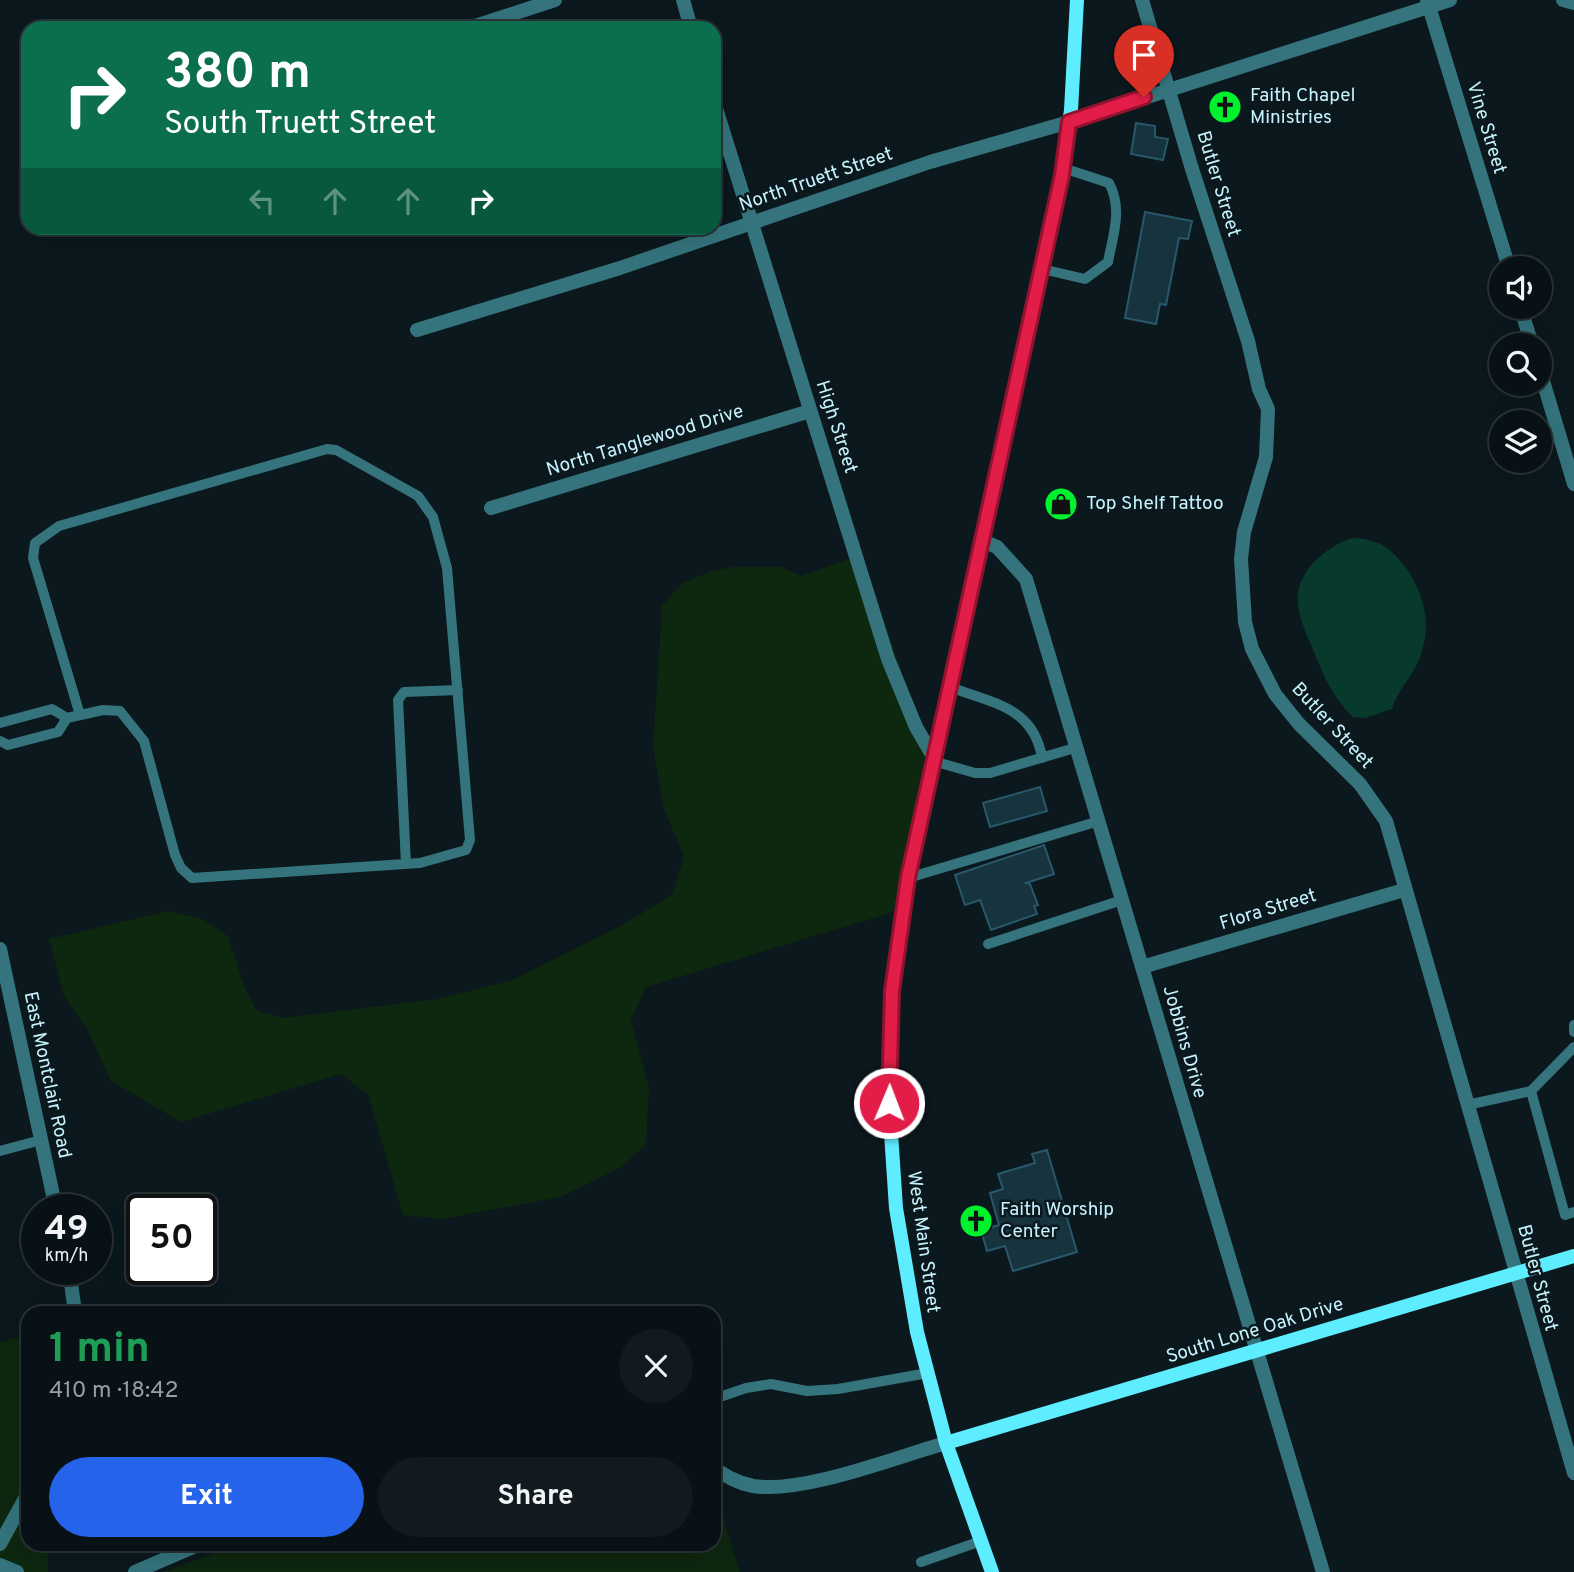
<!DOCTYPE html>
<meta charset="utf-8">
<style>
:root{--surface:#081216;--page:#111b1f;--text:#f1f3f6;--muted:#989ea1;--line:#293235;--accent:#2563eb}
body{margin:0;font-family:Overpass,sans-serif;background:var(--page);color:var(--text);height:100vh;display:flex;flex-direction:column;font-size:26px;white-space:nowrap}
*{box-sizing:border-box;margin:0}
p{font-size:23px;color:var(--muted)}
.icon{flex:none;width:38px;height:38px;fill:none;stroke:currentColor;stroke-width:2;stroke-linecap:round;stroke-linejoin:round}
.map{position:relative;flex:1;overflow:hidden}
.sheet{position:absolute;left:21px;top:1306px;width:700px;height:245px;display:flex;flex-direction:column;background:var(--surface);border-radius:21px;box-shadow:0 7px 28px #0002,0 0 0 2px var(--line)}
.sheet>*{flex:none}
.hud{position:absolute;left:21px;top:21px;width:700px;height:214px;border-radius:21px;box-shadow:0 7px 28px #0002,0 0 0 2px var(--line);background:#0b6e4f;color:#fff;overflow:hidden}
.tools{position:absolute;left:1489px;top:256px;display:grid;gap:14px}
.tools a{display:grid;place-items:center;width:63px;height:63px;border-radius:50%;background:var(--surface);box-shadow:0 7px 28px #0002,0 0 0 2px var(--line);font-size:35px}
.speed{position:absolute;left:21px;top:1194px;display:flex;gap:14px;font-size:35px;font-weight:700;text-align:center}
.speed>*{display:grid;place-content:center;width:91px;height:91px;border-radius:50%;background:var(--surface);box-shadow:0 7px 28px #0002,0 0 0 2px var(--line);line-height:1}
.speed small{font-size:18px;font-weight:400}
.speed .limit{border:4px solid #111;border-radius:10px;background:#fff;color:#111}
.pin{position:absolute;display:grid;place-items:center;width:60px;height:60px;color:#fff;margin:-72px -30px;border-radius:50% 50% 50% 0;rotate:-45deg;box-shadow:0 0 7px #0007}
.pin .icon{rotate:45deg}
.me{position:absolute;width:77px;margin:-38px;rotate:1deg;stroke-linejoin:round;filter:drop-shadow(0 0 5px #0008)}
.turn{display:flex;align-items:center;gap:24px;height:147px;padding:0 28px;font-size:32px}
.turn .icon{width:91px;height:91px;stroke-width:2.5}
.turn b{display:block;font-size:49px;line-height:60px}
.lanes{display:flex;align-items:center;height:66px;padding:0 28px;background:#0003;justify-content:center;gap:35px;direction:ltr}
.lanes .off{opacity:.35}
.round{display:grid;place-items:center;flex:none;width:74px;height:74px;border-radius:37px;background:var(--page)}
.summary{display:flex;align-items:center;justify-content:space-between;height:119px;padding:0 28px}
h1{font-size:42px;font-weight:700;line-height:52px;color:#1e9e55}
.primary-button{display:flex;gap:14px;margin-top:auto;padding:14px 28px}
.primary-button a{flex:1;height:80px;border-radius:42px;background:var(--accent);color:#fff;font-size:28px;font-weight:700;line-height:80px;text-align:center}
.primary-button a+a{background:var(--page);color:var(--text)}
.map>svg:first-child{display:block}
</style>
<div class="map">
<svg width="1574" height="1572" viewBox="0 0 1574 1572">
<rect width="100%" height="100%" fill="#0b181d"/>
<path fill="#0e270f" d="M861,555L927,744L893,912L646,987L631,1020L649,1087L646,1145L620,1168L560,1197L442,1219L403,1215L368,1095L341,1074L181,1122L111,1081L87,1029L64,996L49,939L168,911L203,919L228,936L244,986L256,1010L282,1018L438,999L513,980L617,928L672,895L684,857L664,809L653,747L662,606L682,583L709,572L732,567H782L801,576Z
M28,1335V1544H49L48,1572H0V1342Z
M714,1488L740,1572H163L241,1544H714Z"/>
<path fill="#073a2c" d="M1352,538C1379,539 1390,547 1406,568C1427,597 1433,633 1416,666C1408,681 1397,692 1392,709L1365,718L1353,717C1333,698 1324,677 1314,652C1308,638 1300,621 1298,605C1294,573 1325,547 1352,538Z"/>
<path fill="#17333e" stroke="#28586b" stroke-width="2" d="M1136,123L1155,126V137L1168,139L1163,160L1131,154Z
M1145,212L1192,221L1188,239L1179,238L1166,305L1160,304L1156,324L1125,318Z
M1040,787L1047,811L990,827L983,803Z
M1044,845L1054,874L1026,883L1030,884L1038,905L1034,906L1037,914L991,930L980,900L965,905L955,875Z
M1047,1150L1077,1252L1013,1271L1005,1246L987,1251L981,1230L999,1225L990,1193L1003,1189L998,1174L1035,1163L1032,1154Z"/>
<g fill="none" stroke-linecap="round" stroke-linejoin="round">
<path stroke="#35747d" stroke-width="10" d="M1042,269L1085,279L1108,262C1113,235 1123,209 1109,183L1063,168
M950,687C992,703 1034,707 1042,758
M67,718L103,710L120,711L144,741L175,855L181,868L192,878L420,863L466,850L470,840L447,568L433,517L418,496L336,450L327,449L59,526L35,543L33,558L80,715
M0,723L52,709L67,718L58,732L8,745L0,741
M933,761L975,773H990L1078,747
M406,864L398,700L404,692L458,690
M908,878L1099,821
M988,944L1122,900
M1574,1025V1032
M1531,1091L1574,1047
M1467,1105L1531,1091L1565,1215L1574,1212
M0,1151L41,1140
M714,1399L746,1388L771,1384L807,1391L838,1389L928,1373
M921,1562L981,1541"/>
<path stroke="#35747d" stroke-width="14" d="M683,0L691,28
M1142,0L1192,169L1248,341L1259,389L1268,409L1266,457L1244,532L1241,559L1245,622L1252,649L1275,694L1299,724L1360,784L1386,821L1574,1473
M1427,0L1509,268
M1563,0L1574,3
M469,28L555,0
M714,102L888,659L916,727L934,758
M1520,306L1532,345
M417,330L620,268L930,162L1069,122L1450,0
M1540,371L1574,484
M491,508L810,411
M983,541L997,547L1026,579L1323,1572
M0,949L56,1209
M1142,967L1404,890
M69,1269L75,1312
M714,1468C726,1476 737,1483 753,1486C803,1494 896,1457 946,1443
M0,1544L28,1493
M0,1565L17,1572
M135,1572L200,1544"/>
<path stroke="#5eecff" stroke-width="14" d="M946,1443L1574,1256
M992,1572L946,1443L917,1332L896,1208L889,1103L892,991L915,842L1062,175L1071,110L1077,0"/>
</g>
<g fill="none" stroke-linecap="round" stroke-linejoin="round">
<defs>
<path id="route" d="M889,1103L892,991L908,878L1062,175L1069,122L1144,97"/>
</defs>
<use href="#route" stroke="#92132f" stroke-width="18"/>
<use href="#route" stroke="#e11d48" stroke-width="12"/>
</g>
<defs>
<symbol id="church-disc" viewBox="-11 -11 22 22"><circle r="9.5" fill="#00f22f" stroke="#0b181d"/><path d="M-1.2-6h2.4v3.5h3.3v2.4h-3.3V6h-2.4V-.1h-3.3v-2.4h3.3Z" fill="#111"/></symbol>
<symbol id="shop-disc" viewBox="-11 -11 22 22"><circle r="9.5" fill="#00f22f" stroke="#0b181d"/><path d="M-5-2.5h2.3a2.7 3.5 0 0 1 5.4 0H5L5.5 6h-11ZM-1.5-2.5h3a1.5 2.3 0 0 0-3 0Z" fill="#111"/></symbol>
</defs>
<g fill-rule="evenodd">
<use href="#church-disc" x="1206" y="88" width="38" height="38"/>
<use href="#shop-disc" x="1042" y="485" width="38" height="38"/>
<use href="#church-disc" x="957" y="1202" width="38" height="38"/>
</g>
<g text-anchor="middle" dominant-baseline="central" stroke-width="5" stroke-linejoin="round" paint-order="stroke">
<g font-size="19" fill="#c7f3ff" stroke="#0b181d" text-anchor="start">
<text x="1250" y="96">Faith Chapel<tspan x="1250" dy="22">Ministries</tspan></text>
<text x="1086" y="504">Top Shelf Tattoo</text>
<text x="1000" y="1210">Faith Worship<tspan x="1000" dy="22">Center</tspan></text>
</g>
<g font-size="19" fill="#c7f3ff" stroke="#0b181d">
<text transform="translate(1486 128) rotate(73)">Vine Street</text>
<text transform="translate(816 180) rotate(-19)">North Truett Street</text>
<text transform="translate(1218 184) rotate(73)">Butler Street</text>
<text transform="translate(836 427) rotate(72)">High Street</text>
<text transform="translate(645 441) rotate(-17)">North Tanglewood Drive</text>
<text transform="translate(1332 726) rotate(47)">Butler Street</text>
<text transform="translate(1268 910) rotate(-17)">Flora Street</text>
<text transform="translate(1184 1042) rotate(74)">Jobbins Drive</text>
<text transform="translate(47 1075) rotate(78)">East Montclair Road</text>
<text transform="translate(923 1242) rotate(82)">West Main Street</text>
<text transform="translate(1537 1278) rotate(75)">Butler Street</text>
<text transform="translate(1255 1331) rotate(-17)">South Lone Oak Drive</text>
</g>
</g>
</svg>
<div class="tools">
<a><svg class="icon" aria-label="sound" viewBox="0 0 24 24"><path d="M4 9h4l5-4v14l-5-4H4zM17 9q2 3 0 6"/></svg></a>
<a><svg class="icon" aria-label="search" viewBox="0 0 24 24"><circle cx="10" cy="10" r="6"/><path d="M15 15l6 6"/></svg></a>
<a><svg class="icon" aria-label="layers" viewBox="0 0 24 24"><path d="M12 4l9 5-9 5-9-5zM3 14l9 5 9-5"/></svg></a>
</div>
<div class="speed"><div>49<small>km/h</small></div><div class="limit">50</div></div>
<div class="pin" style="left:1144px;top:97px;background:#d93025"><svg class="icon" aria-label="arrive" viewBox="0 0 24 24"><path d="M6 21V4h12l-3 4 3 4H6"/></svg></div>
<svg class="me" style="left:889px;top:1103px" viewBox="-20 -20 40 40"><circle r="17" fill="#e11d48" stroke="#fff" stroke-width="3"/><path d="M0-11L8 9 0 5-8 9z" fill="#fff"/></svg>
<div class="hud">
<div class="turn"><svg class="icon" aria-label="right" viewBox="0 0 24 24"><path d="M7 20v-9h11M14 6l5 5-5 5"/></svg><div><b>380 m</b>South Truett Street</div></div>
<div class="lanes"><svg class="icon off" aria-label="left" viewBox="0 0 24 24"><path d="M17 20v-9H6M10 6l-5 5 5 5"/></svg><svg class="icon off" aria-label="ahead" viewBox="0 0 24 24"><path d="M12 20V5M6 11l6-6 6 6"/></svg><svg class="icon off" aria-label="ahead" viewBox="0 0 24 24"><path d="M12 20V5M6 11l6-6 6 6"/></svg><svg class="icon" aria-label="right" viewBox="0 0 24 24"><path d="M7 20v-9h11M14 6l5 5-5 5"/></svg></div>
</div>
<section class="sheet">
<div class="summary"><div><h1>1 min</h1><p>410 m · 18:42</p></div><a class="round"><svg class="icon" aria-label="close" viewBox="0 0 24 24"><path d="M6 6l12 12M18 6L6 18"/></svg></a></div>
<div class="primary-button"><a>Exit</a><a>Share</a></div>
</section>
</div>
